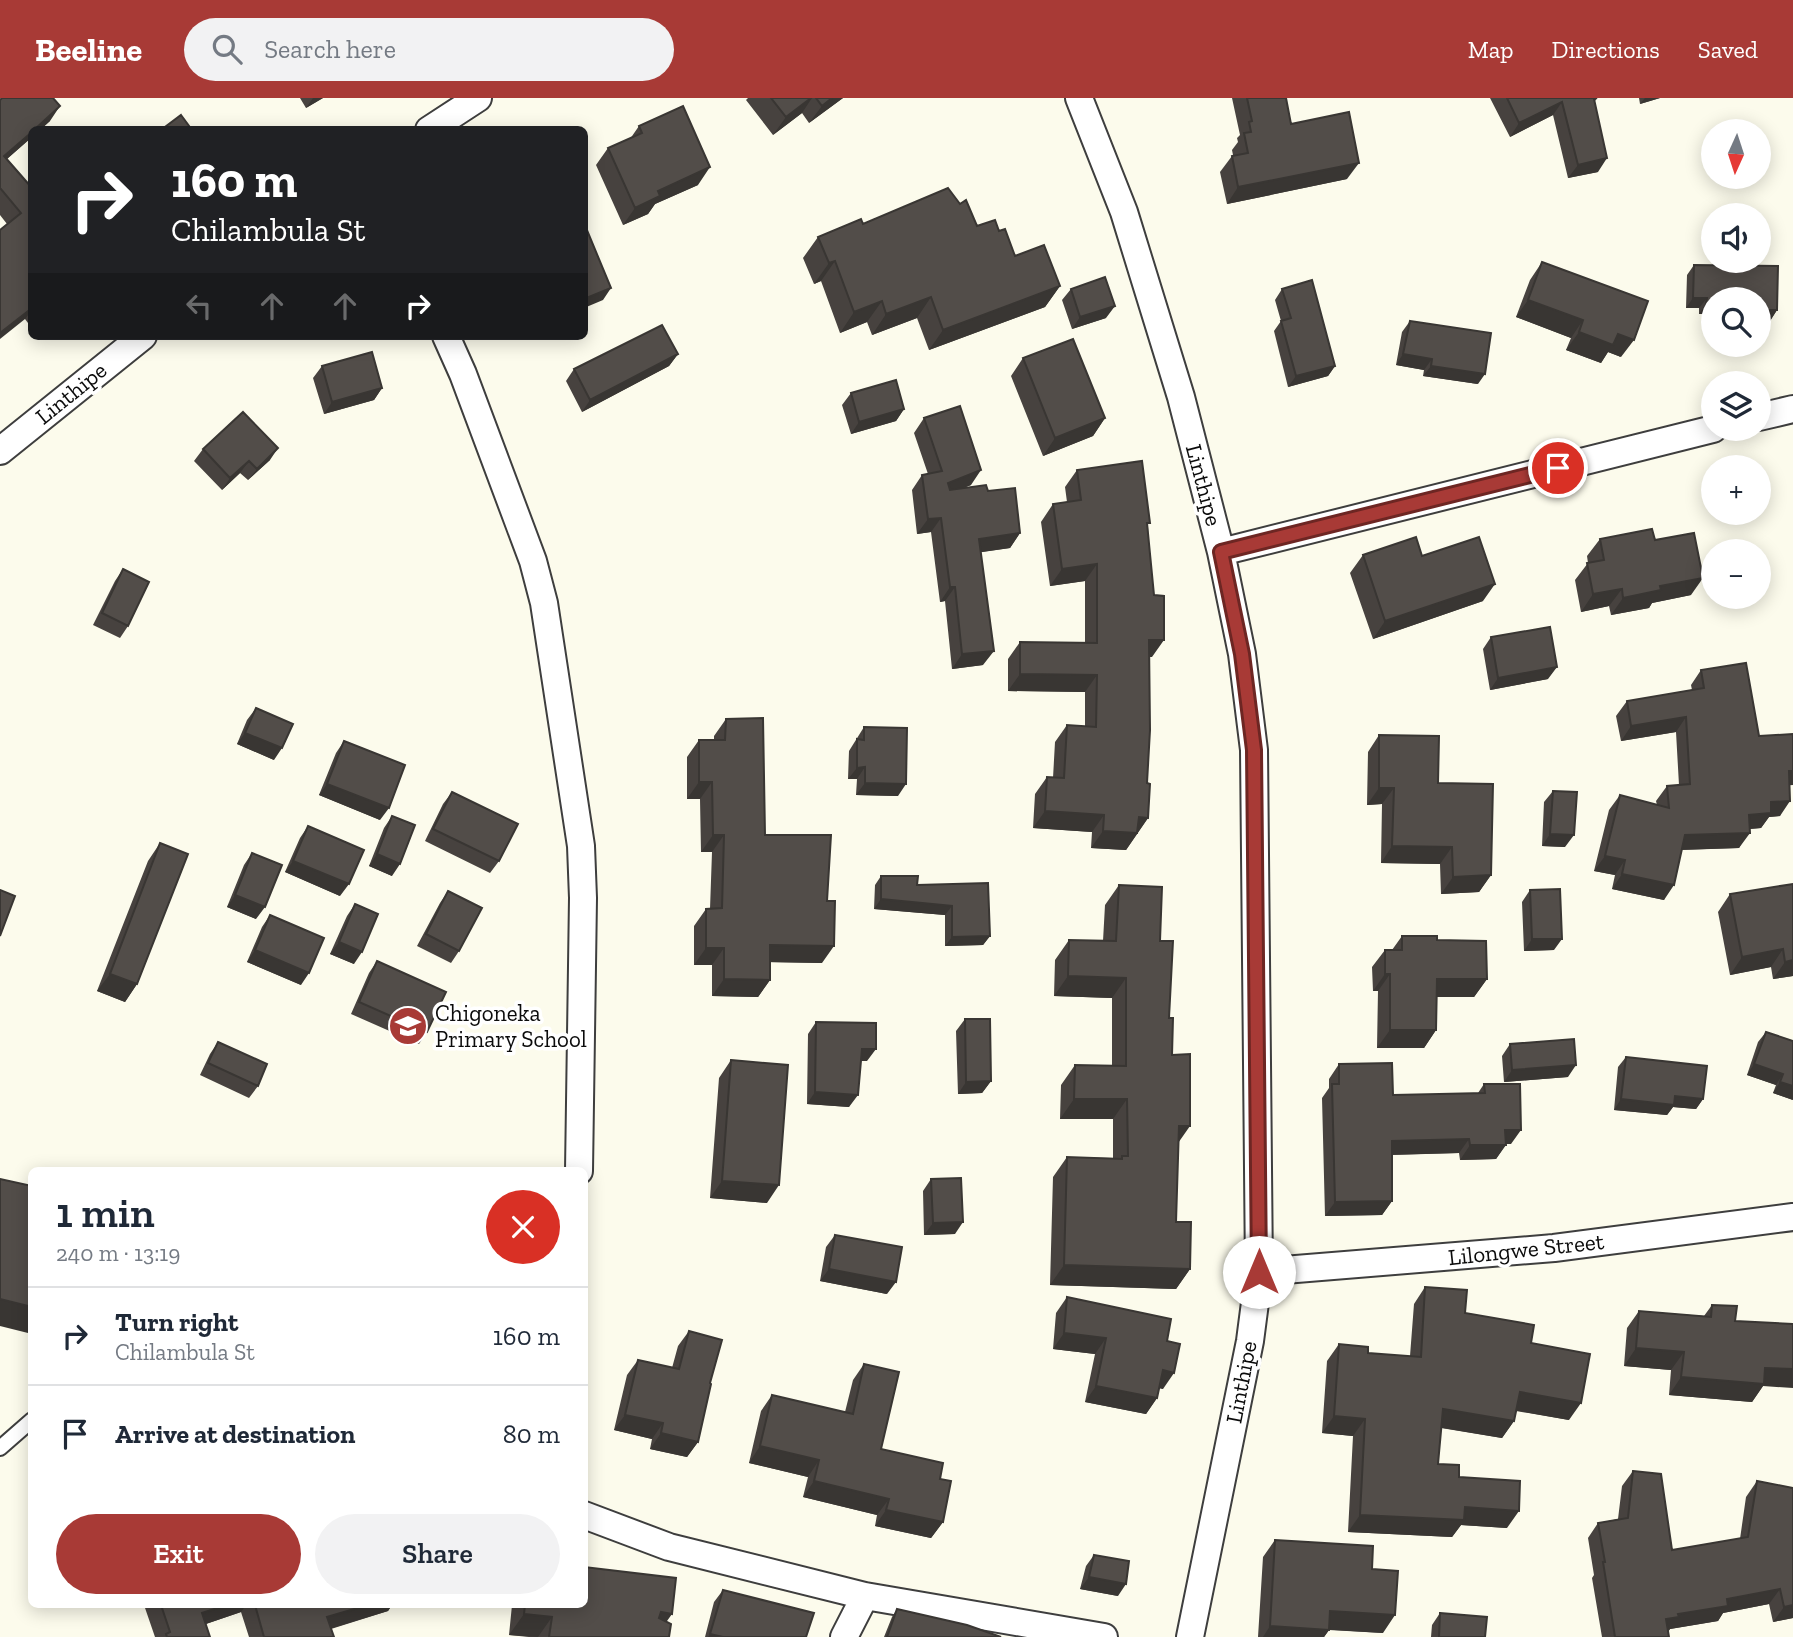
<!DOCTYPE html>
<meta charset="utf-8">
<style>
:root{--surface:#fff;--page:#f2f2f3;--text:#1f2937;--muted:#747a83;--line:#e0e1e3;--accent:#a83a36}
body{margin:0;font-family:"Zilla Slab",serif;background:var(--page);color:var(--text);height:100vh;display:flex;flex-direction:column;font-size:26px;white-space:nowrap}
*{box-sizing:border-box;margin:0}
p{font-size:23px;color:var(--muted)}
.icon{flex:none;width:38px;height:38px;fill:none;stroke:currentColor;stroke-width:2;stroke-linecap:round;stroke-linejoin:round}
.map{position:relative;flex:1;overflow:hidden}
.details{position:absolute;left:28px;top:1069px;width:560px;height:441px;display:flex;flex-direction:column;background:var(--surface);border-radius:10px;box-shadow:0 4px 18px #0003}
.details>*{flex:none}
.guide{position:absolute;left:28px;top:28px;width:560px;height:214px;border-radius:10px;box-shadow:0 4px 18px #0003;background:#202124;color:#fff;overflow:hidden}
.needle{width:46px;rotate:183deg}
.tools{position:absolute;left:1701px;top:21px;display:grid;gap:14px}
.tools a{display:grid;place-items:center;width:70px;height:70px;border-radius:50%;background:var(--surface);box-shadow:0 4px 18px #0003;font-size:35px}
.pin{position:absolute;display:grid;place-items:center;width:60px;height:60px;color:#fff;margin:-30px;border:4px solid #fff;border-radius:50%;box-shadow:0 2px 7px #0007}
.me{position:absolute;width:77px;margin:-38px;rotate:0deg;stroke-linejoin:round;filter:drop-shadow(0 0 5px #0008)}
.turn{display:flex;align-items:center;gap:24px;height:147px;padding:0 28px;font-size:32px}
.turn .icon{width:91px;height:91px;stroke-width:2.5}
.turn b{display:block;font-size:49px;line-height:60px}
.lanes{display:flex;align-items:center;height:66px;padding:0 28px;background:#0003;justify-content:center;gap:35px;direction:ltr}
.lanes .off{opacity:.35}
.round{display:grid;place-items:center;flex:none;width:74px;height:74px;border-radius:37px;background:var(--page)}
.summary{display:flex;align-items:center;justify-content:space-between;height:119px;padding:0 28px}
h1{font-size:42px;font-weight:600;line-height:52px}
.action{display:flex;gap:14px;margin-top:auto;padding:14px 28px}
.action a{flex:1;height:80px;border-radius:42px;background:var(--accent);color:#fff;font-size:28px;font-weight:600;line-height:80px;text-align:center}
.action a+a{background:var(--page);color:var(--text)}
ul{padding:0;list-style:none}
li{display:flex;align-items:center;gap:21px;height:98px;padding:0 28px;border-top:2px solid var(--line)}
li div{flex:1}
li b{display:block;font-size:26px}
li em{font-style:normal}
header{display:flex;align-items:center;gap:42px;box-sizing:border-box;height:98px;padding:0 35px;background:var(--accent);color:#fff}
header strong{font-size:33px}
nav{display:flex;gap:38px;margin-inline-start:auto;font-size:24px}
.search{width:490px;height:63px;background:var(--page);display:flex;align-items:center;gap:18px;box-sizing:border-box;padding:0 24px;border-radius:38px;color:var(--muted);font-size:26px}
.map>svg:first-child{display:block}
</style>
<header>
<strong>Beeline</strong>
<div class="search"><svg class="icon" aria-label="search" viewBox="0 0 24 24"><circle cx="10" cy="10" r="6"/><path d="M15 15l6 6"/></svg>Search here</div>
<nav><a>Map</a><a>Directions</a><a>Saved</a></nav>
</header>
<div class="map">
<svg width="1793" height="1539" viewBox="0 0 1793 1539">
<rect width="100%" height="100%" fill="#fcfbec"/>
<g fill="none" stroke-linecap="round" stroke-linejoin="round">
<defs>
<path id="lane" d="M0,1350L32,1322"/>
<path id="street" d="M1079,0L1124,114L1181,299L1221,454L1242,556L1254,652L1259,1174L1250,1243L1190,1539
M429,32L478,0
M446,238L463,276L533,463L544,505L581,748L583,800L579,1073
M1759,319L1793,311
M0,353L143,238
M1221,454L1713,331
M1259,1174L1554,1150L1793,1119
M584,1417L669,1449L865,1498L1104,1539
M844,1539L865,1498"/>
</defs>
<use href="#lane" stroke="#3e3e3e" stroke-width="18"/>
<use href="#street" stroke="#3e3e3e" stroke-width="30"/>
<use href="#lane" stroke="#fff" stroke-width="14"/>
<use href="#street" stroke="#fff" stroke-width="26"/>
</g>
<path fill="#47423f" d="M300,0H323L306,10Z
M748,0H843L809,25L802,15L773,37L746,2Z
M1232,0H1286L1291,26L1347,81L1227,106L1220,74L1232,58L1233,57L1232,52L1238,44L1237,40L1240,37Z
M1490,0H1597L1595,3L1598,74L1568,80L1553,17L1510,39Z
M1639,0H1660L1640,6Z
M0,2L50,23L40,32H32V39L7,61L32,90V223L28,225L25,221L7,126L0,117Z
M639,28L698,87L655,106L648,116L623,127L596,67L608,50L630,41Z
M863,126L977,128L999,133L1015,158L1060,188L1045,209L929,252L917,220L872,237L867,224L840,235L821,183L814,186L803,160L818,139Z
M1542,164L1621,259L1608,254L1601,265L1566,252L1571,240L1516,219L1530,182Z
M1694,167L1778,168L1777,212L1770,223L1759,222V201H1713V216H1699V210H1686L1687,177Z
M1071,191L1106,220L1072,231L1062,202Z
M1282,191L1335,268L1328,278L1288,289L1274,233L1281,223L1275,202Z
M1410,223L1478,286L1423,278L1424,272L1396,267L1402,234Z
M678,256L669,268L582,314L566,283L574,271Z
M1023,260L1105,320L1093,338L1043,358L1011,278Z
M322,268L382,290L374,302L324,316L313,280Z
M851,295L904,311L896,323L851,336L842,307Z
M924,320L971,387L961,391L988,393L1020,435L1010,450L981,454L983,567L952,571L945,503L940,504L931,434L917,436L912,392L922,377L928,376L914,335Z
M203,351L270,362L248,382L240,375L222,392L194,363Z
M1077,372L1148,428L1152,559H1149L1147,685L1148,720L1126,752L1091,750L1092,734L1033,730L1035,696L1047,679L1053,680L1055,644L1067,627L1085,628V594L1008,593V561L1020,544L1085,545V483L1050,488L1041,424L1053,406L1067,404L1065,389Z
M1600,441L1655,442L1691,497L1652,505L1649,510L1611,517L1609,508L1581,514L1575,482L1588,465L1587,458Z
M1363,457L1422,458L1483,503L1373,541L1350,475Z
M123,471L128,528L120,540L93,527L115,483Z
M1491,539L1548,581L1490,592L1483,551Z
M1701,572L1759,638L1793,636V687H1789L1780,718L1769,719L1761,730L1749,731L1739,750L1682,752L1664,802L1612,791L1615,777L1594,773L1609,712L1620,697L1657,707L1656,703L1667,688L1679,687L1676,634L1621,643L1616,618L1627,603L1692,592L1691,587Z
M256,610L274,662L237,646L247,622Z
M726,621L765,737L822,865L770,864V882L758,899L712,898V867H694V828L706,811H710L712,754H701L700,701H687V659L699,642H714V638Z
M864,629L898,698L856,697L857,681H848L849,653Z
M1379,637L1438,685L1491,777L1479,794L1441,796L1440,766L1381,765L1382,706L1367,707L1368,654Z
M344,643L380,722L319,697L336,655Z
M1553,693L1565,749L1542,748L1544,704Z
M452,694L499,763L490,775L425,743L443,706Z
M392,718V778L369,768L384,730Z
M308,728L340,798L285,774L300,740Z
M160,745L137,886L125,904L97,893L148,763Z
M252,755L256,821L227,809L244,767Z
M881,778L917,787L988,785L990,838L983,847L945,848V817L874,811L875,787Z
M1793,786V878L1773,881L1771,869L1730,877L1718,814L1730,796Z
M1119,787L1160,843L1172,957L1178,1045L1176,1124L1190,1171L1176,1191L1050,1187L1053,1079L1067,1059L1113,1060V1021H1060L1061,987L1075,967H1112V900L1054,898L1055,862L1069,842L1103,843L1105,807Z
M1530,792L1554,852L1524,853L1522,804Z
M448,793L459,853L451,865L417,848L440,805Z
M355,806L354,866L330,856L347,818Z
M270,817L301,887L247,864L262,829Z
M1402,838L1437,842L1487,881L1474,899H1437L1436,932L1424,950H1377L1378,893H1373L1372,869L1385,852H1392Z
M377,863L427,934L419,946L351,916L369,875Z
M965,921L991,983L982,995L958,996L956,933Z
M816,924L867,963H861L849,1009L807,1006L808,936Z
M1766,934L1793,1002L1773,995L1776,987L1747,977L1758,944Z
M218,944L258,988L249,1000L200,977L210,956Z
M1510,946L1568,979L1504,984L1502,958Z
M1626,959L1703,1001L1696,1011L1673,1009L1667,1017L1614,1012L1618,969Z
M731,962L767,1105L710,1100L719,980Z
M1339,966L1393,997L1478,995L1484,986L1511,1046H1506L1496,1061L1460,1062L1459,1055L1392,1057V1103L1382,1117L1325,1118L1322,1000L1329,990V981Z
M931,1081L955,1136L924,1137L923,1093Z
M835,1137L887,1196L820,1183L826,1149Z
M1425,1189L1465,1215L1531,1245L1569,1322L1516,1313L1514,1323L1502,1340L1441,1330L1438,1366L1459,1379L1507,1430L1461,1427L1452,1439L1348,1434L1353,1338L1322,1335L1327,1263L1339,1246L1368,1255L1410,1258L1414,1206Z
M1067,1199L1167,1243L1163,1291L1159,1290L1157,1300L1146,1316L1085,1304L1095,1256L1053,1251L1056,1215Z
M1712,1207L1735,1223L1763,1288L1752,1304L1669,1297L1671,1272L1624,1268L1627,1230L1639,1213L1704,1218Z
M689,1233L710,1285L698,1344L687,1359L650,1351L652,1341L614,1332L627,1277L638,1262L672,1270L678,1248Z
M864,1266L881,1351L940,1381L943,1424L931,1440L875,1428L877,1417L803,1399L808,1379L749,1365L761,1313L772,1297L845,1314L853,1282Z
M1633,1373L1672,1452L1740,1441L1746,1399L1757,1383L1793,1520L1773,1524L1769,1506L1723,1515L1718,1523L1670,1531L1668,1534L1669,1539H1602L1592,1480L1594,1477L1588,1440L1598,1425L1618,1421L1622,1388Z
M1275,1442L1372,1471L1383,1535L1329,1532L1324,1539H1258L1263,1459Z
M1094,1457L1118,1498L1080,1491L1086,1468Z
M723,1492L806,1539H705L714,1504Z
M144,1507H392L388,1513L331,1531L334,1539H249L241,1514L206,1526L210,1539H155Z
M512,1507H584L666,1524L669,1539H529L509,1537Z
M897,1511L1001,1539H884L892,1519Z
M1440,1515L1485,1539H1431L1432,1527Z"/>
<path fill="#393633" d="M313,0H323L306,10Z
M811,0H812L802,15L773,37L786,19Z
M832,0H843L809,25L822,8Z
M1645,0H1660L1640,6Z
M1562,4L1553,17L1510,39L1519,25Z
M60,8L50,23L40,32H34Z
M32,34V39L0,67L4,58Z
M1607,60L1598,74L1568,80L1578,67Z
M1359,65L1347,81L1227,106L1238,89Z
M710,69L698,87L655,106L648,116L623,127L635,110L658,93Z
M835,163L821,183L814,186L829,165Z
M1060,188L1045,209L929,252L943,232Z
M611,190L603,202L584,210V201Z
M931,199L917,220L872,237L886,216Z
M1693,200H1707L1699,210H1686Z
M1528,202L1583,222L1571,240L1516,219Z
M882,203L867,224L840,235L854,214Z
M1706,206H1713V216H1699Z
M1115,208L1106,220L1072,231L1080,219Z
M32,210V212L25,221L0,241V235Z
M1759,212H1777L1770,223L1759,222Z
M1579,234L1618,236L1634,242L1621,259L1608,254L1601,265L1566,252Z
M527,238H535L524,242Z
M678,256L669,268L582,314L590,302Z
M1403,256L1432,261L1424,272L1396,267Z
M1335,268L1328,278L1288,289L1296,278Z
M1431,268L1485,276L1478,286L1423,278Z
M382,290L374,302L324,316L332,304Z
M904,311L896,323L851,336L859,324Z
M1105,320L1093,338L1043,358L1055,340Z
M278,350L270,362L248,382L257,371Z
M249,363L240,375L222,392L230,380Z
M981,372L971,387L938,400L948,385Z
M941,420L931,434L917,436L928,421Z
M1020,435L1010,450L969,456L979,441Z
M1097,466L1085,483L1050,488L1062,471Z
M1703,480L1691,497L1652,505L1649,510L1611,517L1623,500L1660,488Z
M1495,486L1483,503L1373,541L1385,523Z
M950,489H955L945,503L940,504Z
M1622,491L1609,508L1581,514L1593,496Z
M1149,542H1164L1152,559H1137Z
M994,553L983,567L952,571L962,556Z
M1557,569L1548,581L1490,592L1498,580Z
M1020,576L1097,577L1085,594L1008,593Z
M1686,619L1676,634L1621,643L1631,628Z
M245,635L282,650L274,662L237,646Z
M865,669L857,681H848L857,670Z
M1789,673H1793V687L1778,688Z
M699,684H712L700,701H687Z
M865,685L906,686L898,698L856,697Z
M327,686L389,710L380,722L319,697Z
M1379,690H1394L1382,706L1367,707Z
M1790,703L1780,718L1769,719L1761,730L1738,732L1749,717L1771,704Z
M1045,713L1104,717L1092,734L1033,730Z
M1139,719L1148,720L1126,752L1091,750L1103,733Z
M1750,735L1739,750L1674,752L1685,737Z
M1550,736L1574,737L1565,749L1542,748Z
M713,737H724L712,754H701Z
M1392,748L1452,749L1440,766L1381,765Z
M377,756L400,766L392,778L369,768Z
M1605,758L1625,762L1615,777L1594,773Z
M293,763L349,786L340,798L285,774Z
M1622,776L1674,787L1664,802L1612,791Z
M1491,777L1479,794L1441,796L1453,779Z
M235,797L265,809L256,821L227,809Z
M881,801L952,808L945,817L874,811Z
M990,838L983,847L945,848L952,839Z
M1532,841H1562L1554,852L1524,853Z
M339,844L362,854L354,866L330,856Z
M770,847L834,848L822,865L758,864Z
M706,850H724L712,867H694Z
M1783,851L1771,869L1730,877L1742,859Z
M255,852L309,875L301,887L247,864Z
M1793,862V878L1773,881L1785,864Z
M110,876L137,886L125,904L97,893Z
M1385,876H1390L1378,893H1373Z
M1068,878L1126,880L1112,900L1054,898Z
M724,881L770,882L758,899L712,898Z
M1437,881H1487L1474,899H1424Z
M1390,932H1436L1424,950H1377Z
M862,951H876L867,963H853Z
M1754,966L1783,976L1776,987L1747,977Z
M1576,967L1568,979L1504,984L1512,972Z
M991,983L982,995L958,996L966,984Z
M1780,984L1793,988V1002L1773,995Z
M815,994L858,997L849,1009L807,1006Z
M1675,998L1703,1001L1696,1011L1673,1009L1667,1017L1614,1012L1621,1001Z
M1074,1001H1127L1113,1021H1060Z
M1179,1028H1190L1176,1048Z
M1505,1032H1521L1511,1046H1495Z
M1469,1041L1459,1055L1382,1057L1392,1043Z
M1470,1047H1506L1496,1061L1460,1062Z
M722,1083L779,1087L767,1105L710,1100Z
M1392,1103L1382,1117L1325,1118L1335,1104Z
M963,1124L955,1136L924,1137L933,1125Z
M1064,1167L1190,1171L1176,1191L1050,1187Z
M829,1171L896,1184L887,1196L820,1183Z
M0,1201L32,1209V1236L0,1228Z
M1064,1235L1106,1240L1095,1256L1053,1251Z
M1636,1250L1684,1254L1671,1272L1624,1268Z
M1765,1270L1793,1271V1290L1763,1288L1752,1304L1669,1297L1681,1279Z
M1163,1272L1174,1275L1163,1291L1152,1288Z
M1096,1288L1157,1300L1146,1316L1085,1304Z
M1520,1294L1581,1305L1569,1322L1508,1311Z
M1443,1311L1514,1323L1502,1340L1431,1328Z
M625,1317L663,1325L652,1341L614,1332Z
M1334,1318L1365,1321L1353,1338L1322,1335Z
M661,1335L698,1344L687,1359L650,1351Z
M760,1348L819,1362L808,1379L749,1365Z
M814,1383L889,1401L877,1417L803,1399Z
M1465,1409L1519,1413L1507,1430L1461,1427L1452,1439L1348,1434L1360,1417Z
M886,1412L943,1424L931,1440L875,1428Z
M1089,1479L1126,1486L1118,1498L1080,1491Z
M1780,1491L1769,1506L1723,1515L1718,1523L1670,1531L1668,1534L1666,1521L1727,1501Z
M227,1507H246L241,1514L191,1531L202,1515Z
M368,1507H392L388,1513L316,1535L327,1519Z
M1793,1507V1520L1773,1524L1784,1509Z
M1330,1513L1395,1517L1383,1535L1318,1531Z
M661,1514L672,1516L657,1537L646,1535Z
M524,1516L552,1519L538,1539L509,1537Z
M1270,1528L1329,1532L1324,1539H1263Z
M710,1536L723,1539H708Z"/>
<path fill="#524d49" stroke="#393633" stroke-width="2" d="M2,0H53L60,8L34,32H32V34L4,58L32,90V210L0,235V132L21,115L0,90V2Z
M771,0H811L786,19Z
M816,0H832L822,8Z
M1247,0H1286L1291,26L1349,14L1359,65L1238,89L1232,58L1248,55L1244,35L1251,34L1249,24L1252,23Z
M1507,0H1597L1594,1L1607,60L1578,67L1562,4L1519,25Z
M683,8L710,69L658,93L660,98L635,110L608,50L642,35L639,28Z
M181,17L192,32H161Z
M948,90L960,106L966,102L977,128L995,122L999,133L1005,131L1015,158L1044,147L1060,188L943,232L931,199L886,216L882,203L854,214L835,163L829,165L818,139L861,121L863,126Z
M584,125L611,190L584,201Z
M1542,164L1648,203L1634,242L1618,236L1613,247L1579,234L1583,222L1528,202Z
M1694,167L1778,168L1777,212H1759V201H1713V206H1706L1707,200H1693Z
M1105,179L1115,208L1080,219L1071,191Z
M1312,182L1335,268L1296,278L1281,223L1291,220L1282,191Z
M1410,223L1491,235L1485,276L1431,268L1432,261L1403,256Z
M662,227L678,256L590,302L574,271Z
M1073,241L1105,320L1055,340L1023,260Z
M372,254L382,290L332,304L322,268Z
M896,282L904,311L859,324L851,295Z
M960,308L981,372L948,385L950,392L986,387L988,393L1015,390L1020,435L979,441L994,553L962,556L955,489H950L941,420L928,421L922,377L942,373L924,320Z
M243,314L278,350L257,371L249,363L230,380L203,351Z
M1142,363L1150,425H1147L1154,497L1164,498V542H1149L1150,632L1147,685L1150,686L1148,720L1139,719L1137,735L1103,733L1104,717L1045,713L1047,679L1064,680L1067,627L1096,629L1097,577L1020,576V544L1097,545V466L1062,471L1053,406L1081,402L1077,372Z
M1652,431L1655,442L1694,435L1703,480L1660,488L1661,492L1623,500L1622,491L1593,496L1587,465L1604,462L1600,441Z
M1416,439L1422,458L1479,439L1495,486L1385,523L1363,457Z
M123,471L149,484L128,528L102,515Z
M1550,529L1557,569L1498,580L1491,539Z
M1746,565L1759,638L1793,636V673H1789L1790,703L1771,704V715L1749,717L1750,735L1685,737L1674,787L1622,776L1625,762L1605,758L1620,697L1669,710L1667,688L1690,686L1686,619L1631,628L1627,603L1704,590L1701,572Z
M256,610L293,626L282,650L245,635Z
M763,620L765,737H831L827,803H835L834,848L770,847V882L724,881V850H706V811L722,810L724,737H713L712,684H699V642H725L726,621Z
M864,629L907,630L906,686L865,685V669L857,670V641L864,642Z
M1379,637L1439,638L1438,685L1493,686L1491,777L1453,779L1452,749L1392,748L1394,690H1379Z
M344,643L405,667L389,710L327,686Z
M1553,693L1577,694L1574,737L1550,736Z
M452,694L518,726L499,763L433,731Z
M392,718L415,727L400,766L377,756Z
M308,728L364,752L349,786L293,763Z
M160,745L188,756L137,886L110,876Z
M252,755L282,767L265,809L235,797Z
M881,778H918L917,787L988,785L990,838L952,839V808L881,801Z
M1793,786V862L1785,864L1783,851L1742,859L1730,796Z
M1119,787L1162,789L1160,843H1173L1169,920H1173L1172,957L1190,956V1028H1179L1176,1124H1191L1190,1171L1064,1167L1067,1059L1122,1061V1058H1128L1127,1001H1074L1075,967L1126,968V880L1068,878L1069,842L1116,843Z
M1560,791L1562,841H1532L1530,792Z
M0,792L15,798L0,838Z
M448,793L482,810L459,853L426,836Z
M355,806L378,816L362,854L339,844Z
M270,817L324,840L309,875L255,852Z
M1402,838H1437V842L1486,843L1487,881H1437L1436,932H1390V876H1385V852H1402Z
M377,863L446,894L427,934L359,904Z
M965,921H990L991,983L966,984Z
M816,924L876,925V951H862L858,997L815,994Z
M1766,934L1793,943V988L1780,984L1783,976L1754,966Z
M1574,941L1576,967L1512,972L1510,946Z
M218,944L267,966L258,988L208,965Z
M1626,959L1707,968L1703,1001L1675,998L1674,1007L1621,1001Z
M731,962L788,967L779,1087L722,1083Z
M1392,965L1393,997L1485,995L1484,986H1520L1521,1032H1505L1506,1047H1470L1469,1041L1392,1043V1103L1335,1104L1332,986H1339V966Z
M961,1080L963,1124L933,1125L931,1081Z
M0,1081L32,1088V1209L0,1201Z
M835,1137L902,1149L896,1184L829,1171Z
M1425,1189L1467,1192L1465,1215L1534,1227L1531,1245L1590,1256L1581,1305L1520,1294L1514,1323L1443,1311L1438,1366L1459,1367V1379L1520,1383L1519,1413L1465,1409L1464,1422L1360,1417L1365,1321L1334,1318L1339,1246L1368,1249V1255L1421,1259Z
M1067,1199L1171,1221L1167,1243L1180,1246L1174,1275L1163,1272L1157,1300L1096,1288L1106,1240L1064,1235Z
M1712,1207L1737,1208L1735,1223L1793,1226V1271L1765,1270L1764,1286L1681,1279L1684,1254L1636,1250L1639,1213L1711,1219Z
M689,1233L722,1242L710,1285L711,1286L698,1344L661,1335L663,1325L625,1317L638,1262L679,1271Z
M864,1266L899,1274L881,1351L943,1365L940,1381L951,1383L943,1424L886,1412L889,1401L814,1383L819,1362L760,1348L772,1297L853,1316Z
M1633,1373L1661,1376L1672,1452L1748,1439L1757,1383L1793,1390V1507L1784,1509L1780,1491L1727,1501L1728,1508L1678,1516L1679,1519L1666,1521L1669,1539H1615L1603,1464H1605L1598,1425L1628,1420Z
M1275,1442L1373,1448L1372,1471L1398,1473L1395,1517L1330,1513L1329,1532L1270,1528Z
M1094,1457L1129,1463L1126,1486L1089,1479Z
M584,1469L676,1480L672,1516L661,1514L659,1520L671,1526L669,1539H549L552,1519L524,1516L525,1507H584Z
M723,1492L814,1515L806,1539H723L710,1536Z
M161,1507H227L202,1515L210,1539H167L166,1536L170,1534Z
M255,1507H368L327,1519L334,1539H264Z
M897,1511L967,1527L1001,1539H887Z
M1440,1515L1487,1519L1485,1539H1439Z"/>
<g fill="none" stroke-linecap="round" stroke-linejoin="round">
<defs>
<path id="route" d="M1259,1174L1254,652L1242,556L1221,454L1558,370"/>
</defs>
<use href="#route" stroke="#6d2623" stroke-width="18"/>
<use href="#route" stroke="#a83a36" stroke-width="12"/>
</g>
<defs>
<symbol id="school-disc" viewBox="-11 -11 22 22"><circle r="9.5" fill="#a83a36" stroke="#fff"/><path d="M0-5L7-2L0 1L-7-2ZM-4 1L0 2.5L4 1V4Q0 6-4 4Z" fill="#fff"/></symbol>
</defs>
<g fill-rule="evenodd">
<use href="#school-disc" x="386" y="906" width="44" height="44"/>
</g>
<g text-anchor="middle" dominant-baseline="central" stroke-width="7" stroke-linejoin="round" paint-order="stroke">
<g font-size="23" fill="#0b0b0b" stroke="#fff">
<text transform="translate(71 295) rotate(-39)">Linthipe</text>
<text transform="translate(1204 387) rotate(75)">Linthipe</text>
<text transform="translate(1526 1151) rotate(-6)">Lilongwe Street</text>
<text transform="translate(1241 1284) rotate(-79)">Linthipe</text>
</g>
<g font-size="23" fill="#0b0b0b" stroke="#fff" text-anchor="start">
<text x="435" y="915">Chigoneka<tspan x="435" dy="26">Primary School</tspan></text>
</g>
</g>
</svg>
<div class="tools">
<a><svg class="needle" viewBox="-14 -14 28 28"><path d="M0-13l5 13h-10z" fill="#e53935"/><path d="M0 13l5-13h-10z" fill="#747a83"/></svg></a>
<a><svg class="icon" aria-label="sound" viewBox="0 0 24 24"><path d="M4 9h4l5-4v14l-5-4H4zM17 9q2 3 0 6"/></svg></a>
<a><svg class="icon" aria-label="search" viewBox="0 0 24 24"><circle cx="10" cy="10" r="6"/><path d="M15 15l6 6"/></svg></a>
<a><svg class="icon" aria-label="layers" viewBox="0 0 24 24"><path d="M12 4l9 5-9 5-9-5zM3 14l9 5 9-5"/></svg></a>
<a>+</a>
<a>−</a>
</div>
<div class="pin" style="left:1558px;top:370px;background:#d93025"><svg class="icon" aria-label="arrive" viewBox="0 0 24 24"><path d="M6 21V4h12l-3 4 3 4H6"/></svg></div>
<svg class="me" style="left:1259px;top:1174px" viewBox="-20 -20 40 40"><circle r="19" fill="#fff"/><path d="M0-13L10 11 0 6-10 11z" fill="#a83a36"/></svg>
<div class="guide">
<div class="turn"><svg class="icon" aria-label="right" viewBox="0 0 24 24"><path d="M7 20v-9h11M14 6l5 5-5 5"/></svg><div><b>160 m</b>Chilambula St</div></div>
<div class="lanes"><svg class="icon off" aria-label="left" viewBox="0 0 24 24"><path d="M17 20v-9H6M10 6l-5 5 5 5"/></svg><svg class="icon off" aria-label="ahead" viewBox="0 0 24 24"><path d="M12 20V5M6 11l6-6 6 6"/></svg><svg class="icon off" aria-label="ahead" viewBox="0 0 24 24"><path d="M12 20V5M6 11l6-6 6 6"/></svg><svg class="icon" aria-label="right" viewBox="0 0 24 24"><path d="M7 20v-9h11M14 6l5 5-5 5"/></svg></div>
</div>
<section class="details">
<div class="summary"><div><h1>1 min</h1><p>240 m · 13:19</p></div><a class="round" style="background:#d93025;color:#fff"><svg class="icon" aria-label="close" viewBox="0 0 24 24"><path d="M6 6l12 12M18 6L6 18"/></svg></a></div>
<ul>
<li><svg class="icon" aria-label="right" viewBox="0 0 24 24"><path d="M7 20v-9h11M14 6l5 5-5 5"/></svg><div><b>Turn right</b><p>Chilambula St</p></div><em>160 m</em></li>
<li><svg class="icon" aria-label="arrive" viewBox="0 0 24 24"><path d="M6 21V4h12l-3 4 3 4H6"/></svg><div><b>Arrive at destination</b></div><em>80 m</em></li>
</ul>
<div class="action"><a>Exit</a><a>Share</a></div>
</section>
</div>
